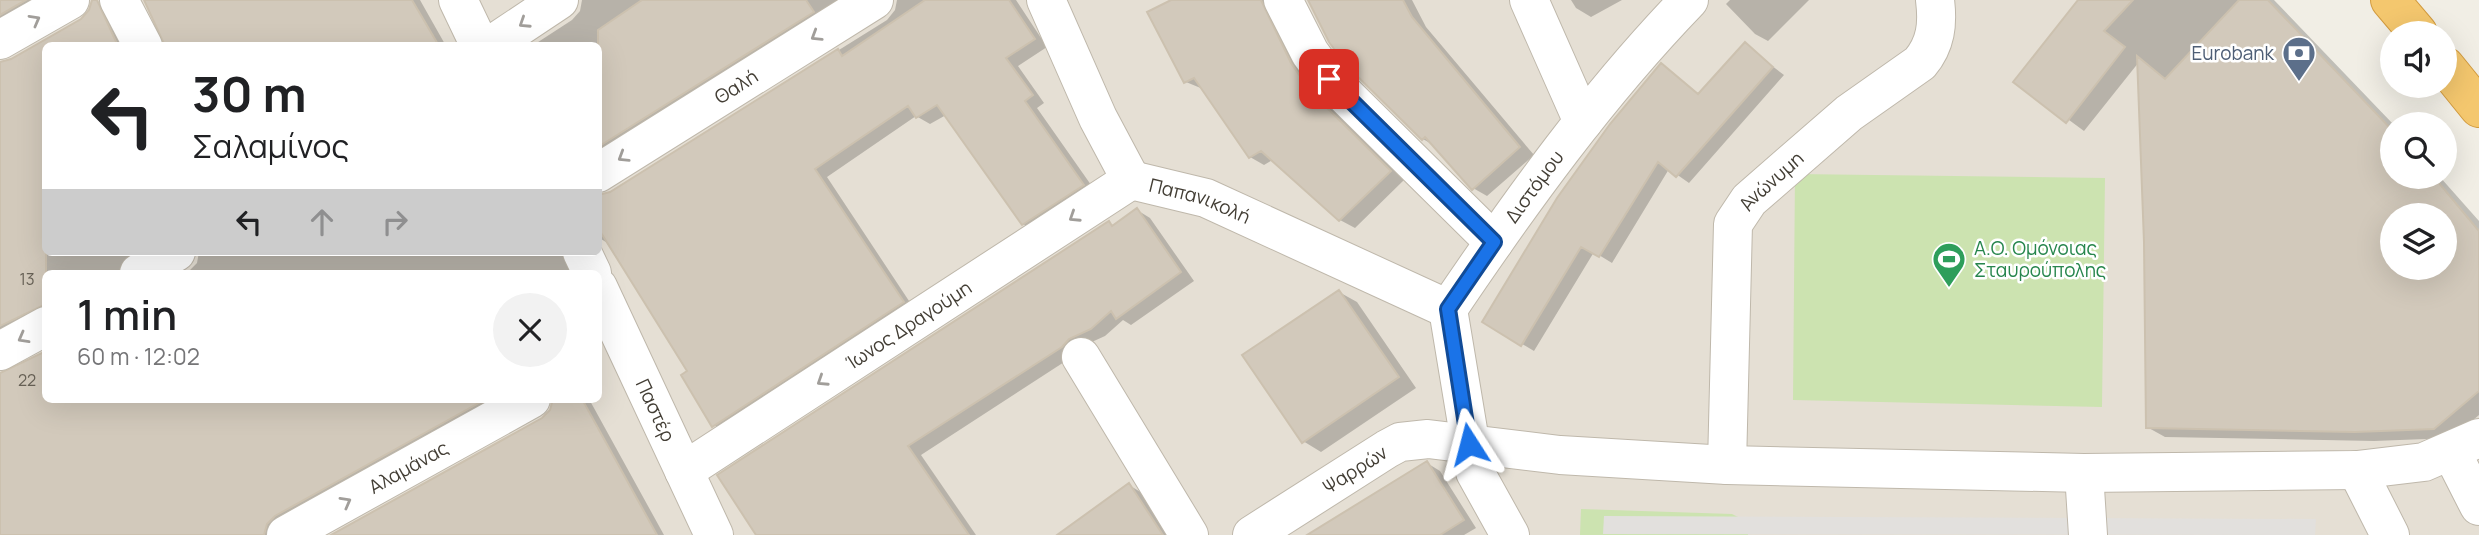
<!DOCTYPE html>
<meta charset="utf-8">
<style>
:root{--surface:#fff;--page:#f2f2f2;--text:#202124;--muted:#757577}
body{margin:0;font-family:Manrope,sans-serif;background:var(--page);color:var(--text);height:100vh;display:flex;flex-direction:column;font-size:26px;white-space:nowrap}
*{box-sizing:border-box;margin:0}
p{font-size:23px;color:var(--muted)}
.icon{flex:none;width:38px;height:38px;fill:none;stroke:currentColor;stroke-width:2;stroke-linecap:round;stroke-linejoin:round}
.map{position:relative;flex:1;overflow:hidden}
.details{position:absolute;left:42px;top:270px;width:560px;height:133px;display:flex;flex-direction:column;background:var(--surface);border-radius:10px;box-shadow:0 7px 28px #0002}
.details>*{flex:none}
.hud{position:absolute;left:42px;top:42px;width:560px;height:214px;border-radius:10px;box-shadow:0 7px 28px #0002;background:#fff;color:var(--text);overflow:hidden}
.buttons{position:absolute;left:2380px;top:21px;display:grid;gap:14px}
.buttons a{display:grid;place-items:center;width:77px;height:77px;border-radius:50%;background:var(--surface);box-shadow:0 7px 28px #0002;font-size:35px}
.pin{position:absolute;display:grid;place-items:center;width:60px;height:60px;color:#fff;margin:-30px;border-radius:14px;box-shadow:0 4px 10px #0006}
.me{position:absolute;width:77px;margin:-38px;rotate:351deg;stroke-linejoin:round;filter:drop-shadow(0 0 5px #0008)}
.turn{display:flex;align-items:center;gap:24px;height:147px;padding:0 35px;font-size:32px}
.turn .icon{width:91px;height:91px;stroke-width:2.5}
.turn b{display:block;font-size:49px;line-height:60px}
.lanes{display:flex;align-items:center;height:66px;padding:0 35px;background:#0003;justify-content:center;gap:35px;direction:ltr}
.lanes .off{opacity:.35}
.round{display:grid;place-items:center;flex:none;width:74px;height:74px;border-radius:37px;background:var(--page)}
.overview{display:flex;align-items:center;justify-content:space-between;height:119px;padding:0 35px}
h1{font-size:42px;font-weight:600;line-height:52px}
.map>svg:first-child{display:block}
</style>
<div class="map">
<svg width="2479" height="535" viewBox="0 0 2479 535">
<rect width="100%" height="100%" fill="#f1eee5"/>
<path fill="#e5dfd4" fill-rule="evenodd" d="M0,0H2268L2392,131V177H2434L2479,231V535H0ZM46,46H598V252H46ZM2392,215H2445V268H2392ZM46,273H598V399H46Z"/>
<path fill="#cce3b0" d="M1795,174L2105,178L2102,407L1793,400Z
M1581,509L1732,514L1748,522V535H1580Z"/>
<path fill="#e2e0dd" d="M1604,516L2316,519L2315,535L1603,534Z"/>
<path fill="#0003" fill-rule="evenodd" d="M0,0H51L0,30Z
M93,0L104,7L126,46H46V252H159L132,273H46V318L0,341V63L11,61L82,20L91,11Z
M145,0H420L446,46H166Z
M582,0H857L598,162V46H532L572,20L580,11Z
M897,0H1016L1047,47L1018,66L1044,103L1037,108L1096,192L1036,231L1023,224L946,115L930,124L916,116L827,177L915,310L726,433L714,425L689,372L612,246L598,237V197L610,193L887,20L895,10Z
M1175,0H1277L1404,180L1355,228L1340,220L1274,159L1264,165L1250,157L1203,89L1186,82Z
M1308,0H1412L1426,27L1534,155L1487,196L1473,188L1435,146L1423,139Z
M1571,0H1622L1591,17L1576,8Z
M1730,0H1809L1768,41L1755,34L1726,4Z
M2080,0H2274L2393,124L2392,177H2440L2479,221V415L2452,438L2374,441L2165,437L2147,427L2146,242L2139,62L2084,131L2016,81ZM2392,215H2445V268H2392Z
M1745,45L1784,75L1689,183L1669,169L1612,263L1594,252L1534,351L1485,322L1662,65L1700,95Z
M1137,210L1150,218L1194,281L1131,325L1123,320L1105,336L1083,346L1075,355L921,455L976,535H760L1109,223L1115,226Z
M199,252H575L572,273H187L197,263Z
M1339,292L1357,302L1416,388L1321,452L1303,441Z
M46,399H511L279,535H0Z
M554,399H589L664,535H335L543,420L552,411Z
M1427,463L1440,471L1476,528L1464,535H1312Z
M1129,485L1142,493L1170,535H1060Z"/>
<path fill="#d2c9bb" stroke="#ccc1af" stroke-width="2" fill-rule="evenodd" d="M0,0H26L0,15Z
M92,0H97L118,46H46V304L0,326V62L11,59L81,19L89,10Z
M144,0H412L439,46H165Z
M642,0H806L814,12L598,147V30Z
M925,0H1009L1035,39L1006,58L1033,95L1025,101L1084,185L1022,225L937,105L916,118L908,106L815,169L904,302L712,427L681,375L687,371L598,228V195L610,192L838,49L842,56Z
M1171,0H1261L1291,63L1311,92L1391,171L1339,221L1261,151L1249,158L1194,78L1184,83L1147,12Z
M1308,0H1403L1412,17L1520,147L1472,190L1425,137L1422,140L1346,65L1329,42Z
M2078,0H2133L2104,31L2125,47L2066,123L2013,82Z
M2239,0H2268L2392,130V177H2434L2479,231V391L2434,429L2355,432L2146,428L2144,242L2137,56L2165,79ZM2392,215H2445V268H2392Z
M1745,42L1773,67L1676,177L1658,162L1599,257L1581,247L1521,346L1482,322L1557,198L1610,124L1661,63L1698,94Z
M1137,208L1181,272L1116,319L1111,311L1091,329L1069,339L1062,347L908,446L969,535H756L717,475L1109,221L1112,226Z
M1339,290L1399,377L1302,443L1242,355Z
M46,351V399H486L275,516L267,524L264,535H0V373Z
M553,399H582L657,535H331L542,418L550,410Z
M1427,461L1464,520L1440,535H1307Z
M1129,483L1163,535H1057Z"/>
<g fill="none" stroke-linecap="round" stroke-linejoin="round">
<defs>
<g id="minor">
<path d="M119,0L143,46"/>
<path d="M458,0L480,46"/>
<path d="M1046,0L1098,118L1131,180"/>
<path d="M1283,0L1310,53L1329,79L1494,242"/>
<path d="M1529,0L1583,122"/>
<path d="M0,40L70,0"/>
<path d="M490,46L559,0"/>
<path id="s1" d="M598,173L874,0"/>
<path id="s2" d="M1131,180L1206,198L1448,309"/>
<path d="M582,252L592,273"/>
<path d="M139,273L176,252"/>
<path id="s3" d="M598,287L714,535"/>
<path d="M0,351L46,326"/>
<path d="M1081,357L1189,535"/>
<path d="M2452,453L2479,506"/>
<path id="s4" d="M1727,465L1733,224L1749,200L1849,113L1920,63C1936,44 1938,24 1935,0"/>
<path d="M2357,470L2390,535"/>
<path id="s5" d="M684,471L1131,180"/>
<path d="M2084,473L2088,535"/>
<path id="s6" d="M286,535L531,399"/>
<path id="s7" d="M1252,535L1387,449L1400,442L1428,439L1560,455L1727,465L2084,473L2357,470L2424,462L2479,438"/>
<path id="s8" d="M1510,535L1475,472L1448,309C1521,201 1598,94 1689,0"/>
</g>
<path id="highway" d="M2390,0L2418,33
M2445,66L2479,108"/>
</defs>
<use href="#minor" stroke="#bfb8ab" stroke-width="40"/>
<use href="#highway" stroke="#d29b3f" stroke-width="40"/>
<use href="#minor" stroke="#fff" stroke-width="38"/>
<use href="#highway" stroke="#f4c76e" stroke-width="38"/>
</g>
<defs><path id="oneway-chevron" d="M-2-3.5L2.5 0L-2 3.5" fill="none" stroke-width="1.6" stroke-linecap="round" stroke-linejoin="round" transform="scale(1.75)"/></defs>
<g stroke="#a19e9a">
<use href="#oneway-chevron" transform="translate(35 20) rotate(-29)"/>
<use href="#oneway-chevron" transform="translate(524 23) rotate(147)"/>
<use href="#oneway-chevron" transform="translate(816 36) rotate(148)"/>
<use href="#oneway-chevron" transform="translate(623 157) rotate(148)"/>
<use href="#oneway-chevron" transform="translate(1074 217) rotate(147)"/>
<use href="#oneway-chevron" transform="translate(23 338) rotate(151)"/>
<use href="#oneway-chevron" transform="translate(822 381) rotate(147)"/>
<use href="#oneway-chevron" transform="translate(346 502) rotate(-29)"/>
</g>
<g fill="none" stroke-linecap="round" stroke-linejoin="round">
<defs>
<path id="route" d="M1329,79L1494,242L1448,309L1469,444"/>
</defs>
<use href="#route" stroke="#114b97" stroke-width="18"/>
<use href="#route" stroke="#1a73e8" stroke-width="12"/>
</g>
<defs>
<symbol id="bank-pin" viewBox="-11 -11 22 30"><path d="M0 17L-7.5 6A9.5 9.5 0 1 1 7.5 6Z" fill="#5c6f8a" stroke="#fff"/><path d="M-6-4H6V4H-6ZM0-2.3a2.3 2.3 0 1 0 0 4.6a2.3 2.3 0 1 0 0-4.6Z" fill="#fff"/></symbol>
<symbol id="stadium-pin" viewBox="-11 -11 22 30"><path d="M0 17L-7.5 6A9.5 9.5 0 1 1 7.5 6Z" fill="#2e9e5b" stroke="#fff"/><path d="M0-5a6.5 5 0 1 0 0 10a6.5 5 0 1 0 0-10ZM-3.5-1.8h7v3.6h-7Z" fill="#fff"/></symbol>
</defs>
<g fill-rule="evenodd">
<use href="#bank-pin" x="2280" y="34" width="38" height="52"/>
<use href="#stadium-pin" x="1930" y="240" width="38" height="52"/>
</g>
<g text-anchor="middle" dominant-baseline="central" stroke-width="5" stroke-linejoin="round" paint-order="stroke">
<g font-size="16" fill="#676156">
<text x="27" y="279">13</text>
<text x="27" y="380">22</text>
</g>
<g font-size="19" fill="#4e5e75" stroke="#fff" text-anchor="end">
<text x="2274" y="53">Eurobank</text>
</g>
<g font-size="19" fill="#433e35" stroke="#fff">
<text stroke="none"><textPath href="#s1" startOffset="163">Θαλή</textPath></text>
<text stroke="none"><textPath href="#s4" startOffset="299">Ανώνυμη</textPath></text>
<text stroke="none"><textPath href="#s8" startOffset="387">Διστόμου</textPath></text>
<text stroke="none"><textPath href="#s2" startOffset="72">Παπανικολή</textPath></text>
<text stroke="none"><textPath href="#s5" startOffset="268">Ίωνος Δραγούμη</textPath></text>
<text stroke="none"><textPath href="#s3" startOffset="136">Παστέρ</textPath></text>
<text stroke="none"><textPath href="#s6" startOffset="140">Αλαμάνας</textPath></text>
<text stroke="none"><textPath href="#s7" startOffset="122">Ψαρρών</textPath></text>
</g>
<g font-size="19" fill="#27864d" stroke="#fff" text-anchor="start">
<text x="1974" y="248">Α.Ο. Ομόνοιας<tspan x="1974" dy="22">Σταυρούπολης</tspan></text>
</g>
</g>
</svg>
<div class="buttons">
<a><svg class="icon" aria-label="sound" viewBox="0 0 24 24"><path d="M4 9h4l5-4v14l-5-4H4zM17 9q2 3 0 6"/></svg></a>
<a><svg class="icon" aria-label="search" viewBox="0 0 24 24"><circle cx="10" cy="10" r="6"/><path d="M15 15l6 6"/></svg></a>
<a><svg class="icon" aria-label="layers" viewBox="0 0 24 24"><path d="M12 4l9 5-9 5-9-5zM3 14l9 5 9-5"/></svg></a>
</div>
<div class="pin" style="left:1329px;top:79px;background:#d93025"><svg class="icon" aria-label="arrive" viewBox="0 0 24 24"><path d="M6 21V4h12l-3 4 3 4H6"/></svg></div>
<svg class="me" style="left:1469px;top:444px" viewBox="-20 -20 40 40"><path d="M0-17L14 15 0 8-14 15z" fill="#1a73e8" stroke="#fff" stroke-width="4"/></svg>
<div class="hud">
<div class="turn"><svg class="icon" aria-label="left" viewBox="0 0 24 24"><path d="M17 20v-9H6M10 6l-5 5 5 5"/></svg><div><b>30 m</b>Σαλαμίνος</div></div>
<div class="lanes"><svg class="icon" aria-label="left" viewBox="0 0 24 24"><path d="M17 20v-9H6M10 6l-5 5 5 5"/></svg><svg class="icon off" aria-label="ahead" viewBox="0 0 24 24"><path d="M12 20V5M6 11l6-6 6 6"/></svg><svg class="icon off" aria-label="right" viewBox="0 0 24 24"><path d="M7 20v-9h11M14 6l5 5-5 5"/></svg></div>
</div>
<section class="details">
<div class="overview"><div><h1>1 min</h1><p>60 m · 12:02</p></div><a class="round"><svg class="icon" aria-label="close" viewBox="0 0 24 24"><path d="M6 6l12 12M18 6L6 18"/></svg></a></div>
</section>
</div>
